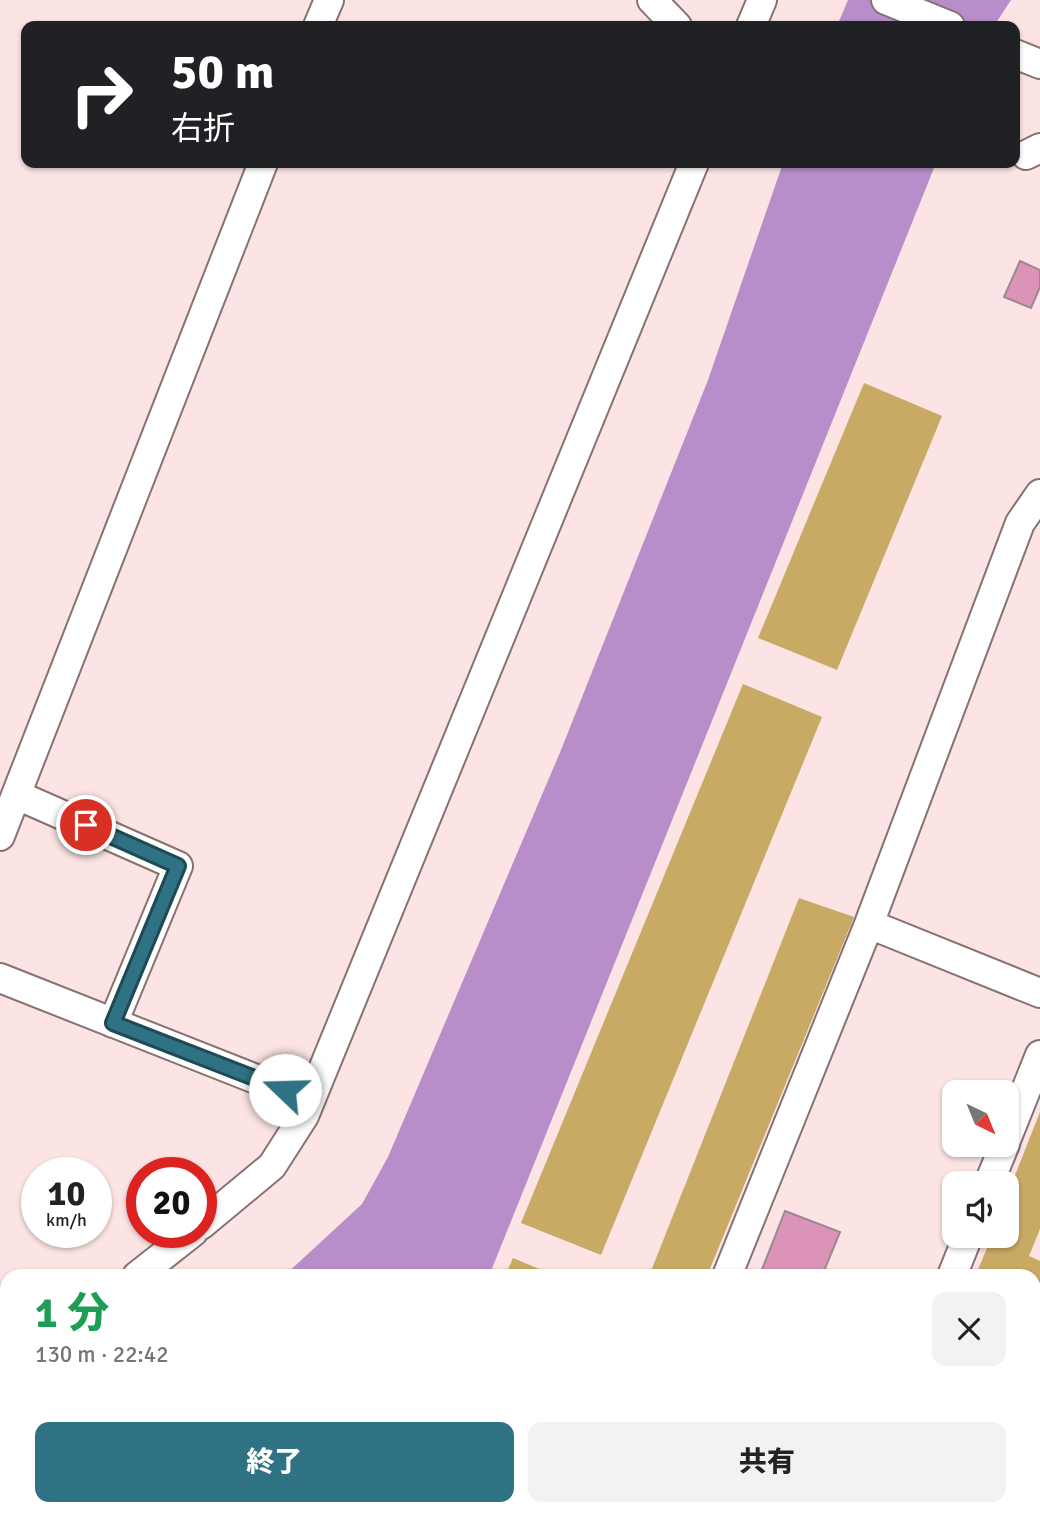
<!DOCTYPE html>
<html lang="ja">
<meta charset="utf-8">
<style>
:root{--surface:#fff;--page:#f2f2f2;--text:#222;--muted:#767676;--accent:#2f7283}
body{margin:0;font-family:Signika,"Noto Sans JP",sans-serif;background:var(--page);color:var(--text);height:100vh;display:flex;flex-direction:column;font-size:26px;white-space:nowrap}
*{box-sizing:border-box;margin:0}
p{font-size:23px;color:var(--muted)}
.icon{flex:none;width:38px;height:38px;fill:none;stroke:currentColor;stroke-width:2;stroke-linecap:round;stroke-linejoin:round}
.map{position:relative;flex:1;overflow:hidden}
.drawer{position:absolute;left:0px;top:1269px;width:1041px;height:247px;display:flex;flex-direction:column;background:var(--surface);border-radius:21px 21px 0 0;box-shadow:0 2px 5px #0004}
.drawer>*{flex:none}
.top-card{position:absolute;left:21px;top:21px;width:999px;height:147px;border-radius:14px;box-shadow:0 2px 5px #0004;background:#202124;color:#fff;overflow:hidden}
.needle{width:46px;rotate:137deg}
.controls{position:absolute;left:942px;top:1080px;display:grid;gap:14px}
.controls a{display:grid;place-items:center;width:77px;height:77px;border-radius:14px;background:var(--surface);box-shadow:0 2px 5px #0004;font-size:35px}
.speed{position:absolute;left:21px;top:1157px;display:flex;gap:14px;font-size:35px;font-weight:700;text-align:center}
.speed>*{display:grid;place-content:center;width:91px;height:91px;border-radius:50%;background:var(--surface);box-shadow:0 2px 5px #0004;line-height:1}
.speed small{font-size:18px;font-weight:400}
.speed .limit{border:10px solid #d22;background:#fff;color:#111}
.pin{position:absolute;display:grid;place-items:center;width:60px;height:60px;color:#fff;margin:-30px;border:4px solid #fff;border-radius:50%;box-shadow:0 2px 7px #0007}
.me{position:absolute;width:77px;margin:-38px;rotate:291deg;stroke-linejoin:round;filter:drop-shadow(0 0 5px #0008)}
.turn{display:flex;align-items:center;gap:24px;height:147px;padding:0 35px;font-size:32px}
.turn .icon{width:91px;height:91px;stroke-width:2.5}
.turn b{display:block;font-size:49px;line-height:60px}
.round{display:grid;place-items:center;flex:none;width:74px;height:74px;border-radius:14px;background:var(--page)}
.overview{display:flex;align-items:center;justify-content:space-between;height:119px;padding:0 35px}
h1{font-size:42px;font-weight:800;line-height:52px;color:#1e9e55}
.button{display:flex;gap:14px;margin-top:auto;padding:14px 35px}
.button a{flex:1;height:80px;border-radius:14px;background:var(--accent);color:#fff;font-size:28px;font-weight:800;line-height:80px;text-align:center}
.button a+a{background:var(--page);color:var(--text)}
.map>svg:first-child{display:block}
</style>
<div class="map">
<svg width="1040" height="1514" viewBox="0 0 1040 1514">
<rect width="100%" height="100%" fill="#fbe4e3"/>
<path fill="#c8aa64" d="M864,383L942,416L837,670L758,638Z
M743,684L822,717L601,1255L521,1223Z
M799,898L854,917L707,1276H649Z
M1040,1112V1229L1029,1256L1040,1261V1297L1034,1294V1276H986L977,1272L992,1236H1006V1198Z
M513,1258L549,1273L548,1276H505Z"/>
<path fill="#b88eca" d="M848,0H1011L994,26H837Z
M783,163H936L489,1276H284L362,1204L388,1157L561,750L708,380Z
M29,1508H414V1509L413,1514H27Z"/>
<path fill="#db94b7" stroke="#9b8991" stroke-width="2" d="M1020,261L1040,270V287L1031,308L1004,297Z
M785,1211L840,1232L822,1276H771L761,1272Z
M1034,1351L1040,1354V1514H942L944,1508H1034Z"/>
<g fill="none" stroke-linecap="round" stroke-linejoin="round">
<defs>
<path id="minor" d="M652,0L677,26
M886,0L950,26
M318,26L329,0
M751,26L762,0
M1015,54L1040,64
M1026,155L1040,148
M17,795L178,866L113,1023
M0,836L263,163
M869,924L1040,993
M0,978L309,1100
M1006,1140L1040,1055
M989,1183L1005,1144
M201,1225L272,1166L304,1116L694,163
M137,1276L193,1232
M727,1276L869,924L1020,523L1040,494
M952,1276L968,1236
M0,1385L7,1379
M806,1508L819,1514
M629,1514L631,1508
M852,1514L855,1508"/>
</defs>
<use href="#minor" stroke="#867271" stroke-width="32"/>
<use href="#minor" stroke="#fff" stroke-width="28"/>
</g>
<g fill="none" stroke-linecap="round" stroke-linejoin="round">
<defs>
<path id="route" d="M86,825L178,866L113,1023L285,1090"/>
</defs>
<use href="#route" stroke="#1f4a55" stroke-width="18"/>
<use href="#route" stroke="#2f7283" stroke-width="12"/>
</g>
</svg>
<div class="controls">
<a><svg class="needle" viewBox="-14 -14 28 28"><path d="M0-13l5 13h-10z" fill="#e53935"/><path d="M0 13l5-13h-10z" fill="#767676"/></svg></a>
<a><svg class="icon" aria-label="sound" viewBox="0 0 24 24"><path d="M4 9h4l5-4v14l-5-4H4zM17 9q2 3 0 6"/></svg></a>
</div>
<div class="speed"><div>10<small>km/h</small></div><div class="limit">20</div></div>
<div class="pin" style="left:86px;top:825px;background:#d93025"><svg class="icon" aria-label="arrive" viewBox="0 0 24 24"><path d="M6 21V4h12l-3 4 3 4H6"/></svg></div>
<svg class="me" style="left:285px;top:1090px" viewBox="-20 -20 40 40"><circle r="19" fill="#fff"/><path d="M0-13L10 11 0 6-10 11z" fill="#2f7283"/></svg>
<div class="top-card">
<div class="turn"><svg class="icon" aria-label="right" viewBox="0 0 24 24"><path d="M7 20v-9h11M14 6l5 5-5 5"/></svg><div><b>50 m</b>右折</div></div>
</div>
<section class="drawer">
<div class="overview"><div><h1>1 分</h1><p>130 m · 22:42</p></div><a class="round"><svg class="icon" aria-label="close" viewBox="0 0 24 24"><path d="M6 6l12 12M18 6L6 18"/></svg></a></div>
<div class="button"><a>終了</a><a>共有</a></div>
</section>
</div>
